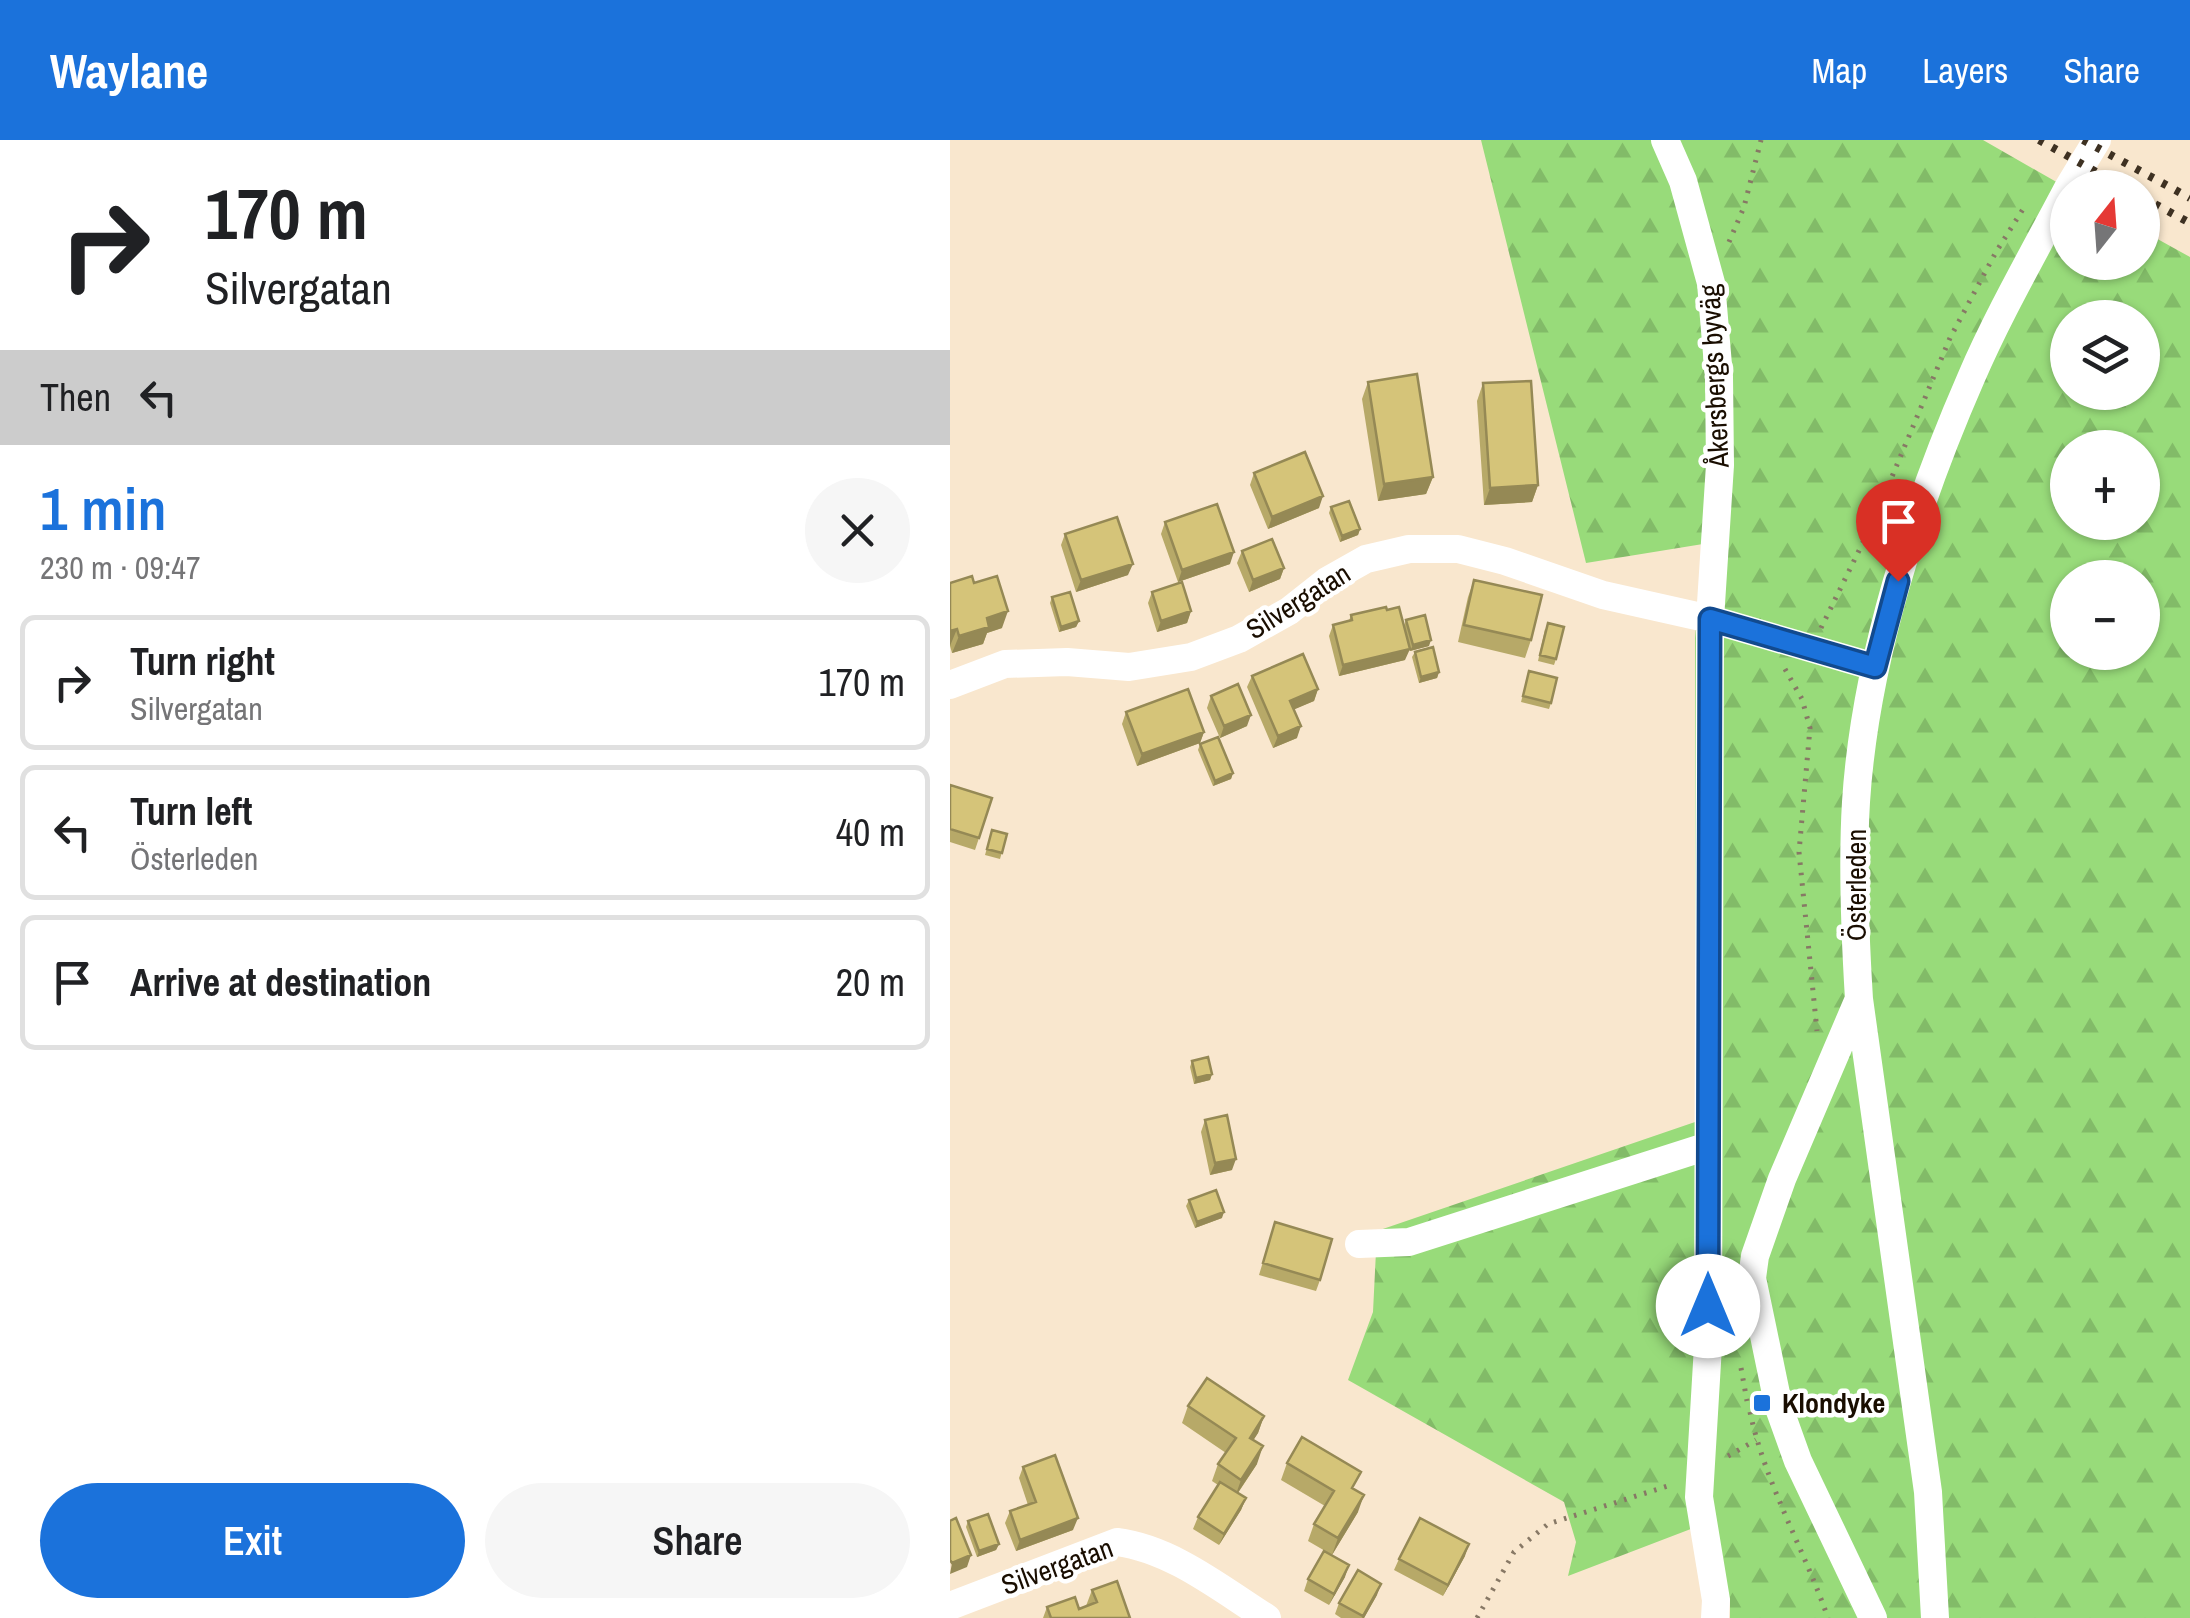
<!DOCTYPE html>
<meta charset="utf-8">
<style>
:root{--surface:#fff;--page:#f6f6f6;--text:#202124;--muted:#757577;--line:#e0e0e0;--accent:#1b72db}
body{margin:0;font-family:"Archivo Narrow",sans-serif;background:var(--page);color:var(--text);height:100vh;display:flex;flex-direction:column;font-size:38px;white-space:nowrap}
*{box-sizing:border-box;margin:0}
p{font-size:32px;color:var(--muted)}
.icon{flex:none;width:55px;height:55px;fill:none;stroke:currentColor;stroke-width:2;stroke-linecap:round;stroke-linejoin:round}
.map{position:relative;flex:1;overflow:hidden}
.panel{display:flex;flex-direction:column;background:var(--surface);width:950px}
.panel>*{flex:none}
.hud{background:#fff;color:var(--text);overflow:hidden}
.needle{width:65px;rotate:17deg}
.buttons{position:absolute;left:1100px;top:30px;display:grid;gap:20px}
.buttons a{display:grid;place-items:center;width:110px;height:110px;border-radius:50%;background:var(--surface);box-shadow:0 2px 8px #0004;font-size:50px}
.pin{position:absolute;display:grid;place-items:center;width:85px;height:85px;color:#fff;margin:-102px -42px;border-radius:50% 50% 50% 0;rotate:-45deg;box-shadow:0 0 10px #0007}
.pin .icon{rotate:45deg}
.me{position:absolute;width:110px;margin:-55px;rotate:0deg;stroke-linejoin:round;filter:drop-shadow(0 0 8px #0008)}
.turn{display:flex;align-items:center;gap:35px;height:210px;padding:0 40px;font-size:45px}
.turn .icon{width:130px;height:130px;stroke-width:2.5}
.turn b{display:block;font-size:70px;line-height:85px}
.then{display:flex;align-items:center;height:95px;padding:0 40px;background:#0003;gap:20px;font-size:38px}
.round{display:grid;place-items:center;flex:none;width:105px;height:105px;border-radius:52px;background:var(--page)}
.headline{display:flex;align-items:center;justify-content:space-between;height:170px;padding:0 40px}
h1{font-size:60px;font-weight:600;line-height:75px;color:var(--accent)}
.action{display:flex;gap:20px;margin-top:auto;padding:20px 40px}
.action a{flex:1;height:115px;border-radius:60px;background:var(--accent);color:#fff;font-size:40px;font-weight:600;line-height:115px;text-align:center}
.action a+a{background:var(--page);color:var(--text)}
ul{padding:0;list-style:none}
li{display:flex;align-items:center;gap:30px;height:135px;margin:0 20px 15px;padding:0 20px;border:5px solid var(--line);border-radius:15px}
li div{flex:1}
li b{display:block;font-size:38px}
li em{font-style:normal}
header{display:flex;align-items:center;gap:60px;box-sizing:border-box;height:140px;padding:0 50px;background:var(--accent);color:#fff}
header strong{font-size:48px}
nav{display:flex;gap:55px;margin-inline-start:auto;font-size:35px}
main{display:flex;flex:1;min-height:0}
.map>svg:first-child{display:block}
</style>
<header>
<strong>Waylane</strong>
<nav><a>Map</a><a>Layers</a><a>Share</a></nav>
</header>
<main>
<section class="panel">
<div class="hud">
<div class="turn"><svg class="icon" aria-label="right" viewBox="0 0 24 24"><path d="M7 20v-9h11M14 6l5 5-5 5"/></svg><div><b>170 m</b>Silvergatan</div></div>
<div class="then">Then<svg class="icon" aria-label="left" viewBox="0 0 24 24"><path d="M17 20v-9H6M10 6l-5 5 5 5"/></svg></div>
</div>
<div class="headline"><div><h1>1 min</h1><p>230 m · 09:47</p></div><a class="round"><svg class="icon" aria-label="close" viewBox="0 0 24 24"><path d="M6 6l12 12M18 6L6 18"/></svg></a></div>
<ul>
<li><svg class="icon" aria-label="right" viewBox="0 0 24 24"><path d="M7 20v-9h11M14 6l5 5-5 5"/></svg><div><b>Turn right</b><p>Silvergatan</p></div><em>170 m</em></li>
<li><svg class="icon" aria-label="left" viewBox="0 0 24 24"><path d="M17 20v-9H6M10 6l-5 5 5 5"/></svg><div><b>Turn left</b><p>Österleden</p></div><em>40 m</em></li>
<li><svg class="icon" aria-label="arrive" viewBox="0 0 24 24"><path d="M6 21V4h12l-3 4 3 4H6"/></svg><div><b>Arrive at destination</b></div><em>20 m</em></li>
</ul>
<div class="action"><a>Exit</a><a>Share</a></div>
</section>
<div class="map">
<svg width="1240" height="1478" viewBox="0 0 1240 1478">
<defs>
<pattern id="forest-firs" width="22" height="20" patternUnits="userSpaceOnUse" patternTransform="scale(2.5)"><rect width="22" height="20" fill="#98db7a"/><path d="M5 1l3.5 6h-7zM16 11l3.5 6h-7z" fill="#82bb68"/></pattern>
</defs>
<rect width="100%" height="100%" fill="#f9e7ce"/>
<path fill="url(#forest-firs)" fill-rule="evenodd" d="M531,0H1033L1117,48L1118,122H1192L1193,91L1240,117V1478H780V1459L746,1387L618,1436L626,1402L614,1362L398,1240L423,1172L427,1091L745,982V498L753,404L636,423ZM1118,178H1192V252H1118ZM1118,308H1192V382H1118ZM1118,438H1192V512H1118Z"/>
<g fill="none" stroke-linecap="round" stroke-linejoin="round">
<path stroke="#877865" stroke-width="5" stroke-dasharray="2.5 8" stroke-linecap="butt" d="M779,102L794,67L811,0
M871,488L923,382L1000,198L1046,112L1075,66
M835,529L852,559L860,588L849,712L867,891
M791,1228L797,1261
M800,1272C815,1343 854,1409 878,1478
M778,1316L806,1300
M527,1478L564,1412L598,1384L724,1344"/>
<path stroke="#fff" stroke-width="28" d="M715,0L733,41L761,143L769,237L770,325L760,479L758,1206L749,1357L766,1460L765,1478
M1118,48L1147,0
M0,545L55,524L117,522L179,527L241,517L289,499L339,471L377,441L416,419L459,409H508L555,421L653,455L760,479L925,527
M908,861L832,1039L805,1116L802,1138L829,1268L848,1321L923,1478
M409,1104L459,1102L758,1006
M0,1466L167,1402C222,1409 271,1449 317,1478
M985,1478L978,1352L909,859C905,794 902,727 906,662C915,521 965,366 1021,238C1049,173 1085,111 1118,48"/>
<path stroke="#3e3122" stroke-width="8" stroke-dasharray="5 10" stroke-linecap="butt" d="M1089,0L1175,48
M1133,0L1240,58
M1192,57L1240,83"/>
</g>
<path fill="#b7a968" d="M418,242L483,337L476,354L428,361L412,259Z
M533,243L588,345L582,362L534,365L527,261Z
M304,333L369,368L318,389L300,345Z
M381,367L410,389L408,395L390,402L379,373Z
M215,382L280,424L228,442L211,394Z
M115,394L178,435L126,452L111,405Z
M292,411L334,428L330,439L299,452L287,423Z
M524,440L581,500L575,518L508,502L518,457Z
M0,443H24L52,488L37,493L33,504L2,513L0,506Z
M202,452L241,471L237,483L207,492L198,463Z
M102,457L129,481L126,487L109,492L100,463Z
M401,475L455,520L389,536L379,496L383,485L399,481Z
M456,480L479,506L460,511L454,486Z
M595,489L606,519L604,525L588,521Z
M465,512L489,532L487,538L469,543L462,517Z
M579,531L601,563L599,569L571,562Z
M302,536L368,549L364,561L344,569L347,598L323,608L297,547Z
M261,556L297,586L270,598L257,568Z
M176,572L254,592L250,603L187,626L172,584Z
M250,604L283,633L281,639L263,646L248,610Z
M0,645L29,698L25,710L0,702Z
M42,690L57,694L50,719L35,715Z
M242,921L262,934L260,940L244,944L240,927Z
M255,980L282,1030L260,1035L251,992Z
M239,1060L272,1078L245,1088L236,1066Z
M325,1082L370,1140L366,1151L309,1135Z
M238,1266L314,1276L308,1293L303,1300L307,1324L288,1353L296,1358L291,1370L269,1405L243,1389L248,1377L268,1345L262,1341L268,1324L276,1313L232,1283Z
M337,1323L405,1350L408,1372L382,1415L358,1401L364,1384L375,1366L331,1340Z
M73,1327L123,1390L66,1411L55,1383L60,1371L78,1365L69,1338Z
M18,1381L49,1404L46,1410L27,1417L16,1387Z
M515,1416L493,1456L444,1430L449,1419Z
M395,1437L379,1465L354,1451L358,1439Z
M142,1450L180,1478H93L97,1467L129,1469L136,1466Z
M427,1455L414,1478H391L385,1474L389,1463Z"/>
<path fill="#958955" d="M483,337L476,354L428,361L434,344Z
M588,345L582,362L534,365L540,348Z
M373,356L369,368L318,389L322,377Z
M410,389L408,395L390,402L392,396Z
M284,412L280,424L228,442L232,430Z
M183,424L178,435L126,452L131,440Z
M334,428L330,439L299,452L303,440Z
M58,471L52,488L37,493L33,504L2,513L9,496L37,478Z
M241,471L237,483L207,492L211,481Z
M129,481L126,487L109,492L111,487Z
M7,489L0,506V491Z
M481,500L479,506L460,511L463,505Z
M460,509L455,520L389,536L393,525Z
M489,532L487,538L469,543L471,537Z
M368,549L364,561L336,573L340,561Z
M301,575L297,586L270,598L274,586Z
M351,586L347,598L323,608L328,596Z
M254,592L250,603L187,626L192,614Z
M283,633L281,639L263,646L265,641Z
M262,934L260,940L244,944L246,938Z
M286,1019L282,1030L260,1035L265,1023Z
M274,1072L272,1078L245,1088L247,1082Z
M314,1276L308,1293L294,1315L300,1298Z
M313,1306L307,1324L285,1357L291,1340Z
M414,1355L408,1372L382,1415L388,1398Z
M296,1358L291,1370L269,1405L274,1394Z
M128,1378L123,1390L66,1411L70,1400Z
M49,1404L46,1410L27,1417L29,1411Z
M519,1404L515,1416L493,1456L498,1445Z
M21,1415L17,1427L0,1434L2,1423Z
M399,1425L395,1437L379,1465L384,1454Z
M431,1444L427,1455L414,1478H412Z"/>
<path fill="#d5c479" stroke="#958955" stroke-width="2.5" d="M467,234L483,337L434,344L418,242Z
M581,241L588,345L540,348L533,243Z
M355,312L373,356L322,377L304,333Z
M399,361L410,389L392,396L381,367Z
M267,364L284,412L232,430L215,382Z
M167,377L183,424L131,440L115,394Z
M322,399L334,428L303,440L292,411Z
M22,436L24,443L47,436L58,471L37,478L39,487L9,496L7,489L0,491V443Z
M524,440L592,455L581,500L514,485Z
M232,442L241,471L211,481L202,452Z
M120,452L129,481L111,487L102,457Z
M436,467L437,470L449,467L460,509L393,525L383,485L402,480L401,475Z
M475,475L481,500L463,505L456,480Z
M598,483L614,487L606,519L590,515Z
M483,507L489,532L471,537L465,512Z
M353,514L368,549L340,561L351,586L328,596L302,536Z
M579,531L607,538L601,563L573,556Z
M288,544L301,575L274,586L261,556Z
M238,549L254,592L192,614L176,572Z
M268,597L283,633L265,641L250,604Z
M0,645L42,658L29,698L0,689Z
M42,690L57,694L52,713L37,709Z
M258,917L262,934L246,938L242,921Z
M277,975L286,1019L265,1023L255,980Z
M266,1050L274,1072L247,1082L239,1060Z
M325,1082L382,1099L370,1140L313,1123Z
M257,1238L314,1276L300,1298L313,1306L291,1340L268,1324L286,1298L238,1266Z
M352,1297L411,1332L402,1348L414,1355L388,1398L364,1384L384,1351L337,1323Z
M105,1315L128,1378L70,1400L60,1371L86,1362L73,1327Z
M270,1342L296,1358L274,1394L248,1377Z
M38,1374L49,1404L29,1411L18,1381Z
M6,1378L21,1415L2,1423L0,1420V1381Z
M470,1378L519,1404L498,1445L449,1419Z
M374,1411L399,1425L384,1454L358,1439Z
M408,1430L431,1444L413,1476L389,1463Z
M167,1441L180,1478H101L97,1467L125,1457L129,1469L147,1462L142,1450Z"/>
<g fill="none" stroke-linecap="round" stroke-linejoin="round">
<defs>
<path id="route" d="M758,1166L760,479L925,527L948,441"/>
</defs>
<use href="#route" stroke="#124a8e" stroke-width="25"/>
<use href="#route" stroke="#1b72db" stroke-width="18"/>
</g>
<rect fill="#1b72db" stroke="#fff" stroke-width="4" x="802" y="1253" width="20" height="20" rx="5"/>
<g text-anchor="middle" dominant-baseline="central" stroke-width="9" stroke-linejoin="round" paint-order="stroke">
<g font-size="28" fill="#190d00" stroke="#fff">
<text transform="translate(764 236) rotate(-93)">Åkersbergs byväg</text>
<text transform="translate(348 461) rotate(-32)">Silvergatan</text>
<text transform="translate(906 745) rotate(-90)">Österleden</text>
<text transform="translate(107 1426) rotate(-20)">Silvergatan</text>
</g>
<g font-size="28" font-weight="bold" fill="#190d00" stroke="#fff" text-anchor="start">
<text x="832" y="1263">Klondyke</text>
</g>
</g>
</svg>
<div class="buttons">
<a><svg class="needle" viewBox="-14 -14 28 28"><path d="M0-13l5 13h-10z" fill="#e53935"/><path d="M0 13l5-13h-10z" fill="#757577"/></svg></a>
<a><svg class="icon" aria-label="layers" viewBox="0 0 24 24"><path d="M12 4l9 5-9 5-9-5zM3 14l9 5 9-5"/></svg></a>
<a>+</a>
<a>−</a>
</div>
<div class="pin" style="left:948px;top:441px;background:#d93025"><svg class="icon" aria-label="arrive" viewBox="0 0 24 24"><path d="M6 21V4h12l-3 4 3 4H6"/></svg></div>
<svg class="me" style="left:758px;top:1166px" viewBox="-20 -20 40 40"><circle r="19" fill="#fff"/><path d="M0-13L10 11 0 6-10 11z" fill="#1b72db"/></svg>
</div>
</main>
